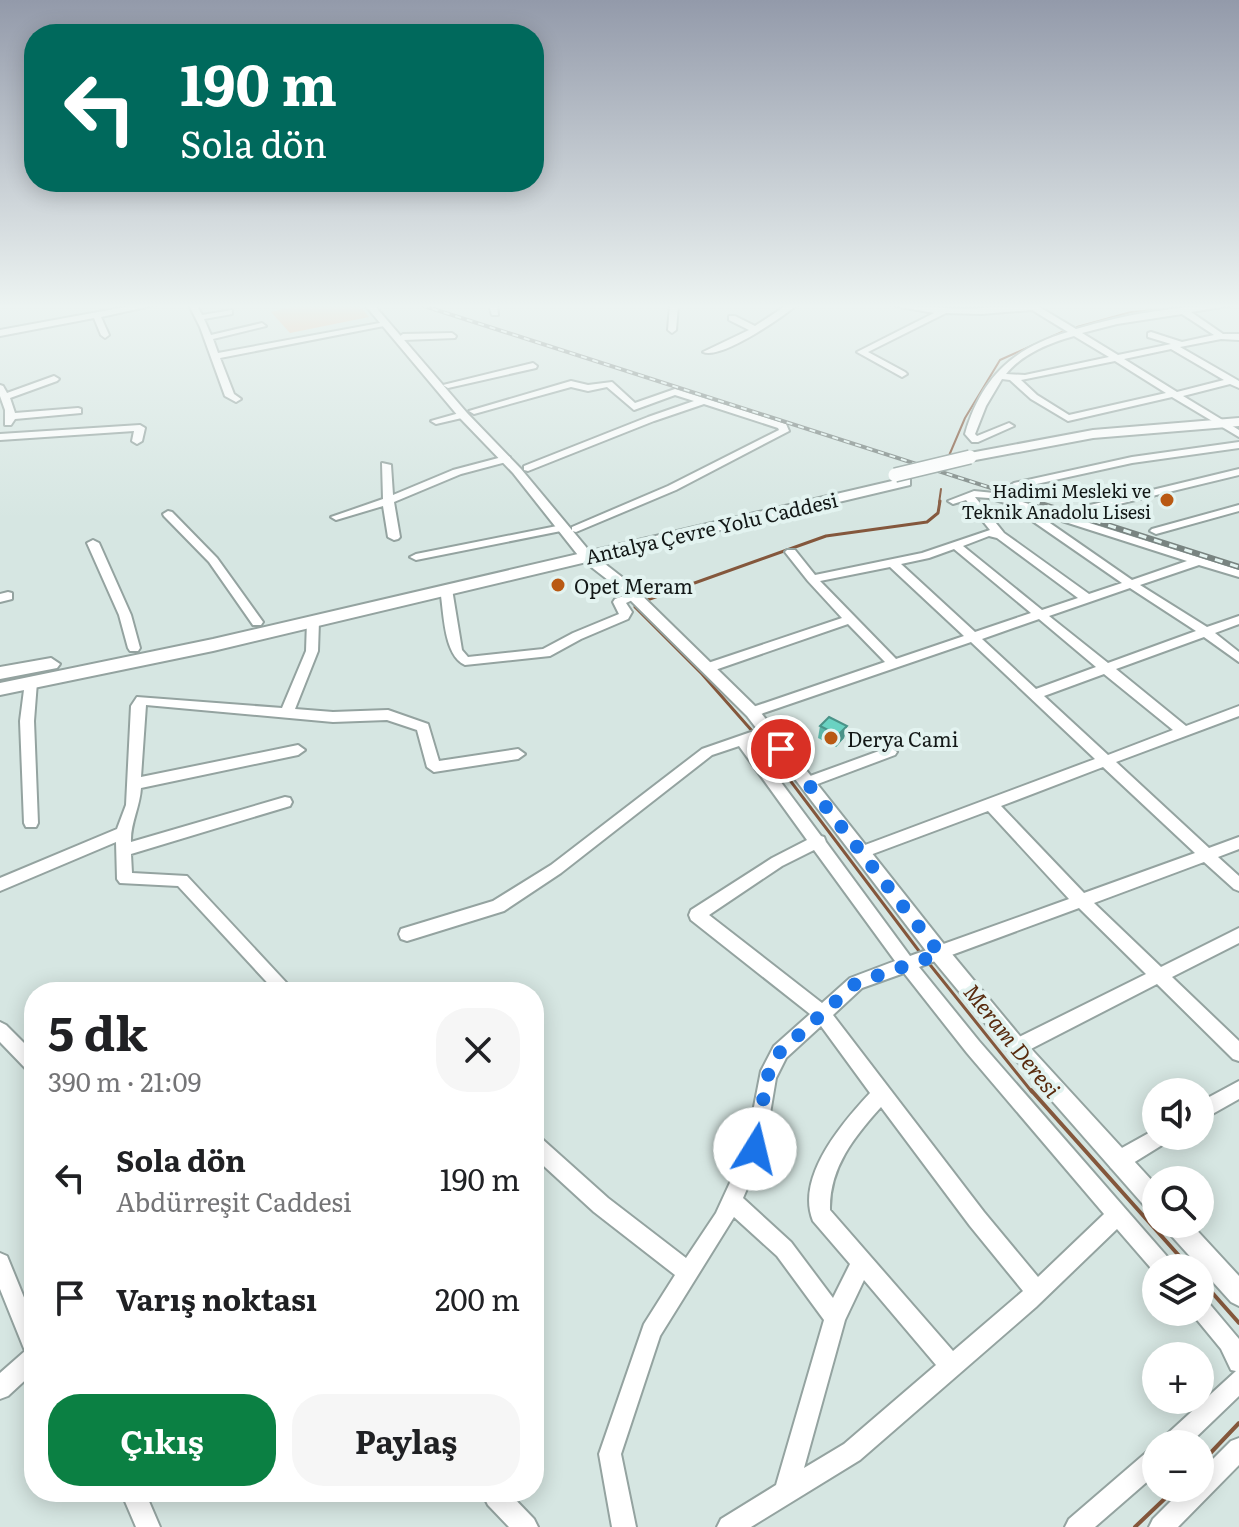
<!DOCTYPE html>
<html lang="tr">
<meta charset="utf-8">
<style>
:root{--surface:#fff;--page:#f6f6f6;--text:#202124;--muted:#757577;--accent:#0b8043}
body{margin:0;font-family:Literata,serif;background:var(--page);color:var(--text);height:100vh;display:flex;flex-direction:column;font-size:30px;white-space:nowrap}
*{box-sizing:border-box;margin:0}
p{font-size:26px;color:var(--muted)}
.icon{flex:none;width:44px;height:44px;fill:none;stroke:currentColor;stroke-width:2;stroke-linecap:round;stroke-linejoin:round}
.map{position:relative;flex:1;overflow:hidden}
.panel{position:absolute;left:24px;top:982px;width:520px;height:520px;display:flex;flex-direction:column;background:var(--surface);border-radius:32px;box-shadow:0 4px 20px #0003}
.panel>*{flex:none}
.banner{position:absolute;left:24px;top:24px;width:520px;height:168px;border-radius:32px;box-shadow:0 4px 20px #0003;background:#00695c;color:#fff;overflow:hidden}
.tools{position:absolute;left:1142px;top:1078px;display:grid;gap:16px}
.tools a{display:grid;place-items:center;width:72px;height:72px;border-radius:50%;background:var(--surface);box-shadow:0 4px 20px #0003;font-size:40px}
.pin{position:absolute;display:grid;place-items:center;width:68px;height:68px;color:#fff;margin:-34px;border:4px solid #fff;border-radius:50%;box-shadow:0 2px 8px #0007}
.me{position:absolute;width:88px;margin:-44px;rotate:9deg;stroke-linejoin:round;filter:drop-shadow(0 0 6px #0008)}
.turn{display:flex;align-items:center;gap:28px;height:168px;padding:0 24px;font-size:36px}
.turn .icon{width:104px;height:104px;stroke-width:2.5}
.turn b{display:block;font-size:56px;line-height:68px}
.round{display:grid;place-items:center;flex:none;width:84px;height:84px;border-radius:32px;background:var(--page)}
.summary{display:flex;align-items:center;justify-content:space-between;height:136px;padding:0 24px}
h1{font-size:48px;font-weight:700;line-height:60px}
.cta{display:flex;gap:16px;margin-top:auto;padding:16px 24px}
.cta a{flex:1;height:92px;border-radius:32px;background:var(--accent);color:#fff;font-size:32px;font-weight:700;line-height:92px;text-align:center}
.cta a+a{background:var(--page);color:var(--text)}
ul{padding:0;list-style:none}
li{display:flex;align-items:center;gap:24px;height:120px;padding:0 24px}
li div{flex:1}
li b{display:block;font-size:30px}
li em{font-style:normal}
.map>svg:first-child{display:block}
</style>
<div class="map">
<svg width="1239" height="1527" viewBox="0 0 1239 1527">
<rect width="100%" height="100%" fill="#d6e6e2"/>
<path fill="#f5bd9e" d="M298,305H359L369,317L290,333L271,312Z"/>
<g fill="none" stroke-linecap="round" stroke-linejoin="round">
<path stroke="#84573c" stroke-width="2" d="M1077,327L1131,312L1171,309
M948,458L965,418L1000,360L1062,332
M939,503L941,489"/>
<path stroke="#84573c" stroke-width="3" d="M647,600L826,536L927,522L938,513L940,501
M636,604L635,607L702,674L753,732
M758,738L922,955
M927,961L1032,1092"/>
<path stroke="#84573c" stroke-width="4" d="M1031,1090L1190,1268
M1200,1279L1239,1323
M1200,1464L1239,1423
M1135,1527L1176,1488"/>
<defs>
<path id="minor" d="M136,305H155L101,317L109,335L105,338L101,335L94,318L0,336V330Z
M189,305H197L202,315L232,310V314L204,319L211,335L262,323L266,326L213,339L218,353L385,322L389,325L220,358L234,394L241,399L236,402L225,396L200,327Z
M489,305H497L498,315H492Z
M670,305H678L676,330L672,333L668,330Z
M787,305H797C781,318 721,360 703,352L749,330L729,320V316H735L755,326Z
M890,305L964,309L1036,305L1076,329C1125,314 1181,305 1233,305L1191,312L1223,334H1239V340L1221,339L1180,347L1239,381V388L1230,384L1183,396L1239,430V437L1172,397L1068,421L1031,399L1010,380L1002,379L986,406L975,434L977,436L1009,423L1014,426L978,442H972L965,434C981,378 1013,348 1068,332L1032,310L981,314L946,313L868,352L905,372L907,374L902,377L857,352L934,313ZM1182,314L1214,335L1182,342L1151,332L1148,333V337L1171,344L1118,355L1082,333L1117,324ZM1074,336L1109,357L1025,375L1006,374C1022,354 1049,343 1074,336ZM1171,349L1224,380L1177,392L1124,359ZM1115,361L1166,393L1069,415L1037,395L1021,380Z
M452,333L456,336L455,338L403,340L399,337L403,334Z
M533,363L537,366L536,368L448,388L443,385Z
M54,376L59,379L57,381L10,398L15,413L78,408L81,409V413L15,419L11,425H5V410L0,396V385L3,386L7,393Z
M571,381L588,385L612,382L635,403L675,389L786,424L789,431L676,490L576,532L572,531V527L668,486L779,430L778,428L704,404L654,421L528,471L524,470V466L648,417L694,401L675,395L634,410L607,387L588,391L571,387L474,414L469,411Z
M463,412L468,415L466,417L436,424L431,421Z
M140,425L145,428L142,441L137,444L132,441L134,431L0,440V434Z
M1239,442V448L1132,463L1014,489L1009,486L1014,483L1132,457Z
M506,456L510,457V461L461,474L394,502L400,537L398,539L394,540L388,537L383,506L336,520L331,517L383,499L382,463L391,465L393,495L453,470Z
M1239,469V475L1086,512L1081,509L1082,507Z
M974,491L994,493L1239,570V577L1199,565L1140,585L1207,627L1239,616V624L1215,633L1239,652V662L1204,637L1116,669L1186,726L1239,706V716L1116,762L1209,848L1239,837V849L1218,857L1239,876V891L1234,889L1204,862L1094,903L1161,967L1239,928V943L1172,977L1239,1041V1061L1233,1059L1157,984L1023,1053L1017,1055L1011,1053L1008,1047L1011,1041L1146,974L1079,908L919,967L979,1041L1171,1261L1174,1268H1156V1274L1117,1229L1036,1307L860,1460L751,1527H717L721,1519L776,1485L824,1320L777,1256L734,1217L660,1336L621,1454L636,1527H612L599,1454L644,1324L675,1275L594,1212L534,1157V1135L541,1138L608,1198L686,1258L716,1213L746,1148L761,1071L774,1046L810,1014L691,920L689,915L691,910L772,858L807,840L739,746L712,755L561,873L504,911L407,941L401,939L399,934L401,929L493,901L551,865L702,749L768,726L773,728L775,731L773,734L751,742L821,836L824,837L826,842L910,956L1069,899L988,811L862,858L857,856L854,852L857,848L1095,759L971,642L752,717L747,715L745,712L747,709L885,662L848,624L715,670H705L704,667L705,664L842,618L808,581L785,552L787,550H795L815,575L922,553L990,530L966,500L953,504L948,501ZM975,497L989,498L1018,507V511L1122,583L1089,594L1004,533ZM1034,512L1187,561L1132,580ZM989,536L997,538L1078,598L1042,610L963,546ZM954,549L1031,613L975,632L901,564L929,558ZM890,567L964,636L896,659L820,581ZM1130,588L1196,631L1108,663L1049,616ZM1039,619L1096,667L1036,689L982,639ZM1104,674L1173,730L1108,755L1044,696ZM1103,767L1195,853L1084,893L1001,806ZM814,850L895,961L850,978L822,1003L709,915L782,866ZM904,973L967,1053L1104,1214L1038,1277L984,1212L833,1015L862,988ZM821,1026L870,1093C843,1122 795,1177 813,1221L850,1264L833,1298L791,1242L743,1198L764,1149L776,1078L786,1058ZM881,1107L970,1226L1023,1291L953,1351L830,1210C829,1168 854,1137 881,1107ZM864,1280L936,1365L844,1444L804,1468L845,1320Z
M1239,505V511L1156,534L1150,531L1152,529Z
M168,511L172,512L217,558L263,622L261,625H253L209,562L164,516L163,514Z
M562,525L568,528L566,530L416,560L410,557L416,554Z
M93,540L99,543L131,615L140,648L138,651H130L128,648L119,615L87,543Z
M446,585L452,589L462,650L468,657L543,649L573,633L619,614L613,602L615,599L635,592L641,596L626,603L632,612L628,619L581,639L550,656L465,665C443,655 444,611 440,589Z
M8,592L12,593V599L0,602V594Z
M313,617L319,621L318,651L295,709L333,712L388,710L428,724L439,761L518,749L525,754L518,759L434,772L427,767L417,730L387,720L333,722L146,705L141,777L298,745L305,750L298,755L141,788C140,807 130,824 131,842L285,797L290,798L292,802L290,806L131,854L132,873L187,876L295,992H276L178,886L120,883L117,879L116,842L0,891V878L117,829L126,805L131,706L137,697L282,708L306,651L307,621Z
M31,678L37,682L34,721L38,823L36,827H26L24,823L20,721L25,682Z
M890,747L897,752L895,755L807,788L800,783L802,779Z
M0,1022L6,1025L34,1053V1073L28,1071L0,1042Z
M1239,1081V1099L1200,1121V1102Z
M1156,1129V1136H1169L1167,1142L1125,1168L1118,1170L1111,1168L1108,1161L1111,1154Z
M0,1253L7,1256L34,1322V1372L8,1396L0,1399V1373L25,1351L0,1289Z
M1200,1298L1207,1301L1239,1339V1396L1189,1444H1162L1165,1436L1236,1371L1231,1370L1221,1349L1193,1315L1191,1312H1200Z
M1239,1438V1465L1178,1527H1149L1153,1519L1184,1488H1200V1472L1231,1441Z
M1156,1448V1474L1095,1527H1065L1069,1519L1148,1451Z
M121,1492H145L160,1527H136Z
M486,1492H508L534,1519L538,1527H509L488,1505L484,1497Z"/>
<path id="major" d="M365,305H374L467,413L521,469L591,553L627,581L757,708L947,948L1024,1041L1156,1185V1213L1148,1210L1010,1053L933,960L747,716L617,587L581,559L513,473L459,417Z
M1165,1224H1191L1239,1276V1306L1231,1302L1168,1232Z"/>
<path id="highway" d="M1239,418V426L1093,438L970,461L963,457L970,453L1093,430Z
M905,478L910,479V485L213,651L0,695V683L213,639Z
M51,658L60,664L57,668L0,679V667Z"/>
</defs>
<use href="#minor" stroke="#94a3a0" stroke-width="4"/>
<use href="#major" stroke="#94a3a0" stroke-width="4"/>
<use href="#highway" stroke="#94a3a0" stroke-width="4"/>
<use href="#minor" fill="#fff" fill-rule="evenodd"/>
<use href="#major" fill="#fff" fill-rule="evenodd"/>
<use href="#highway" fill="#fff" fill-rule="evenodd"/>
<defs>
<path id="rail-far1" d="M421,305L1038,503"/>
<path id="rail" d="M1032,501L1239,567"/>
</defs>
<use href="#rail-far1" stroke="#798481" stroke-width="4"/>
<use href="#rail" stroke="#798481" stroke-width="6"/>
<use href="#rail-far1" stroke="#e3f3f0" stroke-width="2" stroke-dasharray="6" stroke-linecap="butt"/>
<use href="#rail" stroke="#e3f3f0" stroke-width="3" stroke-dasharray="8" stroke-linecap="butt"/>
<defs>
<path id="highway-bridge" d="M895,475L970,457"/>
</defs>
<use href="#highway-bridge" stroke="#94a3a0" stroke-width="16" stroke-linecap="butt"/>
<use href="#highway-bridge" stroke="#fff" stroke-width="13"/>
</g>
<path fill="#5bb5a7" d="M820,726H847L844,738L836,747L818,738Z"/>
<path fill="#4a9388" d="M847,726L844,738L836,747L838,735Z"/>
<path fill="#6ad2c2" stroke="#4a9388" stroke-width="2" d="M829,717L847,726L838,735L820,726Z"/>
<linearGradient id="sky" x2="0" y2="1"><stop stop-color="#939aaa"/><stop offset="0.59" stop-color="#edf4f2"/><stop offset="1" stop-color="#edf4f2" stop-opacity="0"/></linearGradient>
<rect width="1239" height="519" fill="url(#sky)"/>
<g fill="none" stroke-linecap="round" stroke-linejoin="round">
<path stroke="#1a73e8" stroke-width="14" stroke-dasharray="0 25.2" d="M755,1149L767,1077L780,1052L856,983L940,954L781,749"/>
</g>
<g fill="#b95913" stroke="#e3f3f0" stroke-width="3">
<circle cx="1167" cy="500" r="8"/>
<circle cx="558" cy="585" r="8"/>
<circle cx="831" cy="738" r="8"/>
</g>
<g text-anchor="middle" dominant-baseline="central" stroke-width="8" stroke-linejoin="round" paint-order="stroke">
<g font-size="18" fill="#131817" stroke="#e3f3f0" text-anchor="end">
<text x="1151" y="490">Hadimi Mesleki ve<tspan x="1151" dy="21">Teknik Anadolu Lisesi</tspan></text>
</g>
<g font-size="20" fill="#131817" stroke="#e3f3f0">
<text transform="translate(711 527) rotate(-13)">Antalya Çevre Yolu Caddesi</text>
</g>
<g font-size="20" fill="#131817" stroke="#e3f3f0" text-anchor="start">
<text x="574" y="585">Opet Meram</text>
<text x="847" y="738">Derya Cami</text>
</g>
<g font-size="22" font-style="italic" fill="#582b0e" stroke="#e3f3f0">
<text transform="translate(1013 1040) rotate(51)">Meram Deresi</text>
</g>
</g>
</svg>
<div class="tools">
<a><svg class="icon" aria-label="sound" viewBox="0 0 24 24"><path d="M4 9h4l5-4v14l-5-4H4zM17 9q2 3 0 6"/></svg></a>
<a><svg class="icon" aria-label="search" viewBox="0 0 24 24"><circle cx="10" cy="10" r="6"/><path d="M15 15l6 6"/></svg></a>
<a><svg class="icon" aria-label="layers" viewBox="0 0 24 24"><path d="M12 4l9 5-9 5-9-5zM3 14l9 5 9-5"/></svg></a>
<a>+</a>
<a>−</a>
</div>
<div class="pin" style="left:781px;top:749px;background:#d93025"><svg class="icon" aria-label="arrive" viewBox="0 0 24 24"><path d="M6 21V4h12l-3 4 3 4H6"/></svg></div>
<svg class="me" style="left:755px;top:1149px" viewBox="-20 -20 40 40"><circle r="19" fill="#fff"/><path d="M0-13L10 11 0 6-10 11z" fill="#1a73e8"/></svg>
<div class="banner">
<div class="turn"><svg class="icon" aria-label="left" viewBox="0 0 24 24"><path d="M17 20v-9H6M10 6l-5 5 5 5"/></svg><div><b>190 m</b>Sola dön</div></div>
</div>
<section class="panel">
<div class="summary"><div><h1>5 dk</h1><p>390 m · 21:09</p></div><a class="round"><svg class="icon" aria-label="close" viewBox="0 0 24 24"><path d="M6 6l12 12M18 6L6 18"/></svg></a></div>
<ul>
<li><svg class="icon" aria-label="left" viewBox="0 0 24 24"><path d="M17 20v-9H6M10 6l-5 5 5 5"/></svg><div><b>Sola dön</b><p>Abdürreşit Caddesi</p></div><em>190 m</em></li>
<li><svg class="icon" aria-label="arrive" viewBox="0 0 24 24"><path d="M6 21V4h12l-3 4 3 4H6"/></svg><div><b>Varış noktası</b></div><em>200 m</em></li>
</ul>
<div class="cta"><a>Çıkış</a><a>Paylaş</a></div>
</section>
</div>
